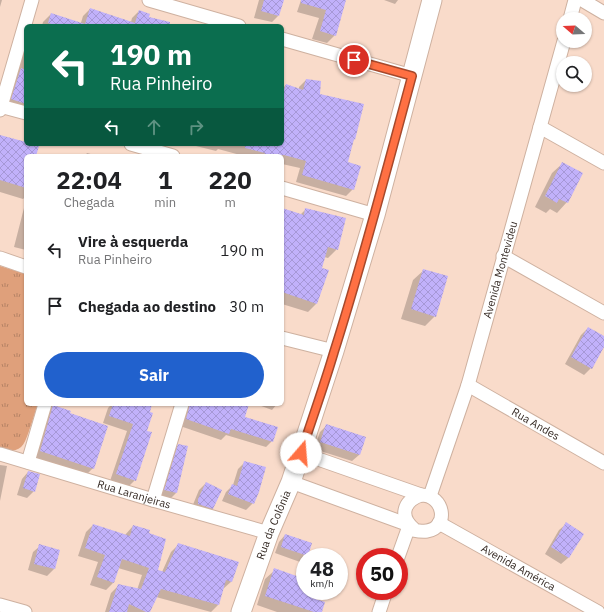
<!DOCTYPE html>
<html lang="pt">
<meta charset="utf-8">
<style>
:root{--surface:#fff;--page:#f2f2f2;--text:#202124;--muted:#757577;--accent:#2161cd}
body{margin:0;font-family:"IBM Plex Sans",sans-serif;background:var(--page);color:var(--text);height:100vh;display:flex;flex-direction:column;font-size:15px;white-space:nowrap}
*{box-sizing:border-box;margin:0}
p{font-size:13px;color:var(--muted)}
.icon{flex:none;width:22px;height:22px;fill:none;stroke:currentColor;stroke-width:2;stroke-linecap:round;stroke-linejoin:round}
.map{position:relative;flex:1;overflow:hidden}
.drawer{position:absolute;left:24px;top:154px;width:260px;height:252px;display:flex;flex-direction:column;background:var(--surface);border-radius:6px;box-shadow:0 1px 3px #0004}
.drawer>*{flex:none}
.hud{position:absolute;left:24px;top:24px;width:260px;height:122px;border-radius:6px;box-shadow:0 1px 3px #0004;background:#0b6e4f;color:#fff;overflow:hidden}
.needle{width:26px;rotate:289deg}
.buttons{position:absolute;left:556px;top:12px;display:grid;gap:8px}
.buttons a{display:grid;place-items:center;width:36px;height:36px;border-radius:50%;background:var(--surface);box-shadow:0 1px 3px #0004;font-size:20px}
.speed{position:absolute;left:296px;top:548px;display:flex;gap:8px;font-size:20px;font-weight:700;text-align:center}
.speed>*{display:grid;place-content:center;width:52px;height:52px;border-radius:50%;background:var(--surface);box-shadow:0 1px 3px #0004;line-height:1}
.speed small{font-size:10px;font-weight:400}
.speed .limit{border:6px solid #d22;background:#fff;color:#111}
.pin{position:absolute;display:grid;place-items:center;width:34px;height:34px;color:#fff;margin:-17px;border:2px solid #fff;border-radius:50%;box-shadow:0 1px 4px #0007}
.me{position:absolute;width:44px;margin:-22px;rotate:18deg;stroke-linejoin:round;filter:drop-shadow(0 0 3px #0008)}
.turn{display:flex;align-items:center;gap:14px;height:84px;padding:0 20px;font-size:18px}
.turn .icon{width:52px;height:52px;stroke-width:2.5}
.turn b{display:block;font-size:28px;line-height:34px}
.lanes{display:flex;align-items:center;height:38px;padding:0 20px;background:#0003;justify-content:center;gap:20px;direction:ltr}
.lanes .off{opacity:.35}
.eta{display:flex;justify-content:space-evenly;align-items:center;height:68px;text-align:center}
.eta b{font-size:24px;font-weight:700;line-height:28px}
.primary-button{display:flex;gap:8px;margin-top:auto;padding:8px 20px}
.primary-button a{flex:1;height:46px;border-radius:24px;background:var(--accent);color:#fff;font-size:16px;font-weight:700;line-height:46px;text-align:center}
ul{padding:0;list-style:none}
li{display:flex;align-items:center;gap:12px;height:56px;padding:0 20px}
li div{flex:1}
li b{display:block;font-size:15px}
li em{font-style:normal}
.map>svg:first-child{display:block}
</style>
<div class="map">
<svg width="604" height="612" viewBox="0 0 604 612">
<defs>
<pattern id="grass-tufts" width="24" height="20" patternUnits="userSpaceOnUse"><rect width="24" height="20" fill="#dfa07b"/><path d="M3 7l-1-3M5 7V3M7 7l1-3M15 17l-1-3M17 17v-4M19 17l1-3" fill="none" stroke="#b68365"/></pattern>
<pattern id="building-cross-hatch" width="8" height="8" patternUnits="userSpaceOnUse"><rect width="8" height="8" fill="#c1b1fa"/><path d="M0 0l8 8M0 8l8-8" fill="none" stroke="#a698d6"/></pattern>
</defs>
<rect width="100%" height="100%" fill="#f9dbca"/>
<path fill="url(#grass-tufts)" d="M0,266L26,274V404H38C35,412 33,420 30,428C24,446 21,455 0,448Z"/>
<path fill="#0003" d="M0,0H2L0,7Z
M259,0H283L278,16L272,22L254,18Z
M301,0H345L335,35L327,43L312,39L319,18L297,12Z
M384,0H398L395,4Z
M90,9L131,22L132,18L139,11L147,17L165,26H80L83,16Z
M51,14L78,26H42L43,22Z
M26,47V114L4,107L23,50Z
M306,80L319,95L362,105L354,139L346,162L353,189L346,196L296,182L300,168L282,164V156H244L218,149L216,151L188,144H282V89L286,85L299,89V87Z
M0,136L38,147L35,156H26V196L23,199L0,192Z
M87,153L98,156H85Z
M112,154L121,156H109Z
M563,163L567,202L557,213L550,209L546,213L535,207L552,173Z
M26,206V250L14,247L24,208Z
M282,207H283V209L300,215L306,209L337,249L328,258L324,257L320,269L316,304L308,312L282,304Z
M424,270L435,316L425,326L401,319L413,280Z
M588,328L604,337V345L591,368L584,375L565,364L581,335Z
M112,404H151L135,480L128,487L110,481L127,431L103,423L108,408Z
M186,404H248L244,418L272,441L266,447L226,435L221,440L180,426Z
M256,404H277L272,410Z
M53,406L93,468L83,478L30,461L43,417Z
M327,425L364,437L359,455L352,461L314,449L320,432Z
M179,445L187,447L176,493L169,500L158,497L172,452Z
M245,462L253,503L246,510L222,501L226,492L233,485L238,469Z
M0,465L7,466L0,501Z
M28,472L34,491L27,498L17,495L22,479Z
M206,483L212,508L206,515L192,507L199,490Z
M566,524L583,534L568,558L561,564L545,554L559,530Z
M93,525L125,535L133,526L157,570L162,572L171,552L179,544L232,581L223,589L218,605L211,612L156,597L148,612H105L111,593L118,586L137,590L142,575L118,568L113,583L106,590L90,585L98,562L78,556L86,532Z
M285,535L307,555L300,562L275,553L279,542Z
M40,546L59,551L54,569L47,576L28,570L33,552Z
M275,570L305,580V591H313L311,599L321,612H277L257,605L265,579Z"/>
<path fill="url(#building-cross-hatch)" d="M264,0H284L279,16L261,11Z
M301,0H346L336,36L320,31L326,10L301,3Z
M90,8L135,23L139,10L150,14L149,17L170,22V26H58L48,23L51,13L85,24Z
M21,68L26,70V104L11,99Z
M306,79L321,81L320,94L364,104L355,140L354,139L348,162L361,166L354,190L302,175L306,161L284,155L264,156L265,153L245,148V144H282V96L286,84L303,90Z
M0,135L26,142V144L39,146L36,156H26V188L0,180Z
M562,162L583,173L568,203L559,199L557,203L545,196Z
M282,208L304,215L305,208L346,218L338,250L328,247L322,268L329,270L317,304L282,292Z
M423,269L448,276L436,317L411,309Z
M588,327L604,336V347L592,369L571,357Z
M113,404H152L150,412L153,413L147,431L152,432L136,481L116,474L133,424L109,416Z
M190,404H249L245,417L278,427L273,442L231,429L229,434L186,419Z
M53,405L71,411L70,413L108,426L94,469L40,451Z
M326,424L366,437L360,455L320,442Z
M178,444L188,446L177,493L164,490Z
M244,461L266,467L259,492L254,504L228,494L232,484L237,486Z
M28,471L40,474L35,492L23,488Z
M206,482L222,490L213,509L198,504V499Z
M566,522L584,534L569,558L551,547Z
M93,524L130,536L133,525L150,530L149,533L166,539L158,570L165,572L178,543L239,562L232,582L226,580L219,605L161,589L150,612H146L129,604L127,612H109L118,584L141,589L149,568L122,559L114,583L97,577L105,555L85,548Z
M285,534L312,543L308,556L281,547Z
M39,544L60,550L55,569L34,564Z
M274,568L305,579V591H315L312,598L325,602L322,612H314L265,596Z"/>
<g fill="none" stroke-linecap="round" stroke-linejoin="round">
<defs>
<g id="minor">
<path d="M149,0L239,26"/>
<path d="M582,0L604,13"/>
<path d="M570,19L575,0"/>
<path d="M282,39L412,76"/>
<path d="M0,106L26,113"/>
<path d="M0,110L32,0"/>
<path d="M540,127L604,163"/>
<path d="M131,144L173,156"/>
<path d="M282,188L375,215"/>
<path d="M503,256L604,313"/>
<path d="M0,258L26,267"/>
<path d="M282,338L334,351"/>
<path id="s1" d="M468,385L604,463"/>
<path d="M301,453L421,495"/>
<path id="s2" d="M0,454L153,500L269,533"/>
<path d="M28,462L45,404"/>
<path d="M291,482L409,525"/>
<path d="M421,495C445,495 449,528 427,531C421,532 414,530 408,529H414C399,517 403,501 421,495Z"/>
<path id="s3" d="M430,496L468,385L564,41"/>
<path d="M153,500L182,404"/>
<path id="s4" d="M439,523L598,612"/>
<path d="M398,557L408,529"/>
<path d="M0,605L25,612"/>
<path d="M379,612L386,591"/>
</g>
<g id="secondary">
<path id="s5" d="M241,612L269,533L291,482L334,351L375,215L432,0"/>
</g>
</defs>
<use href="#minor" stroke="#ceb1a0" stroke-width="15"/>
<use href="#secondary" stroke="#ceb1a0" stroke-width="21"/>
<use href="#minor" stroke="#fff" stroke-width="13"/>
<use href="#secondary" stroke="#fff" stroke-width="19"/>
</g>
<g fill="none" stroke-linecap="round" stroke-linejoin="round">
<defs>
<path id="route" d="M301,453C312,419 324,386 334,352C363,261 387,168 412,76L354,60"/>
</defs>
<use href="#route" stroke="#a6492c" stroke-width="10"/>
<use href="#route" stroke="#ff7043" stroke-width="7"/>
</g>
<g text-anchor="middle" dominant-baseline="central" stroke-width="3" stroke-linejoin="round" paint-order="stroke">
<g font-size="11" fill="#352a24" stroke="#feebe1">
<text stroke="none"><textPath href="#s3" startOffset="237">Avenida Montevideu</textPath></text>
<text stroke="none"><textPath href="#s1" startOffset="78">Rua Andes</textPath></text>
<text stroke="none"><textPath href="#s2" startOffset="140">Rua Laranjeiras</textPath></text>
<text stroke="none"><textPath href="#s5" startOffset="93">Rua da Colônia</textPath></text>
<text stroke="none"><textPath href="#s4" startOffset="91">Avenida América</textPath></text>
</g>
</g>
</svg>
<div class="buttons">
<a><svg class="needle" viewBox="-14 -14 28 28"><path d="M0-13l5 13h-10z" fill="#e53935"/><path d="M0 13l5-13h-10z" fill="#757577"/></svg></a>
<a><svg class="icon" aria-label="search" viewBox="0 0 24 24"><circle cx="10" cy="10" r="6"/><path d="M15 15l6 6"/></svg></a>
</div>
<div class="speed"><div>48<small>km/h</small></div><div class="limit">50</div></div>
<div class="pin" style="left:354px;top:60px;background:#d93025"><svg class="icon" aria-label="arrive" viewBox="0 0 24 24"><path d="M6 21V4h12l-3 4 3 4H6"/></svg></div>
<svg class="me" style="left:301px;top:453px" viewBox="-20 -20 40 40"><circle r="19" fill="#fff"/><path d="M0-13L10 11 0 6-10 11z" fill="#ff7043"/></svg>
<div class="hud">
<div class="turn"><svg class="icon" aria-label="left" viewBox="0 0 24 24"><path d="M17 20v-9H6M10 6l-5 5 5 5"/></svg><div><b>190 m</b>Rua Pinheiro</div></div>
<div class="lanes"><svg class="icon" aria-label="left" viewBox="0 0 24 24"><path d="M17 20v-9H6M10 6l-5 5 5 5"/></svg><svg class="icon off" aria-label="ahead" viewBox="0 0 24 24"><path d="M12 20V5M6 11l6-6 6 6"/></svg><svg class="icon off" aria-label="right" viewBox="0 0 24 24"><path d="M7 20v-9h11M14 6l5 5-5 5"/></svg></div>
</div>
<section class="drawer">
<div class="eta">
<div><b>22:04</b><p>Chegada</p></div>
<div><b>1</b><p>min</p></div>
<div><b>220</b><p>m</p></div>
</div>
<ul>
<li><svg class="icon" aria-label="left" viewBox="0 0 24 24"><path d="M17 20v-9H6M10 6l-5 5 5 5"/></svg><div><b>Vire à esquerda</b><p>Rua Pinheiro</p></div><em>190 m</em></li>
<li><svg class="icon" aria-label="arrive" viewBox="0 0 24 24"><path d="M6 21V4h12l-3 4 3 4H6"/></svg><div><b>Chegada ao destino</b></div><em>30 m</em></li>
</ul>
<div class="primary-button"><a>Sair</a></div>
</section>
</div>
